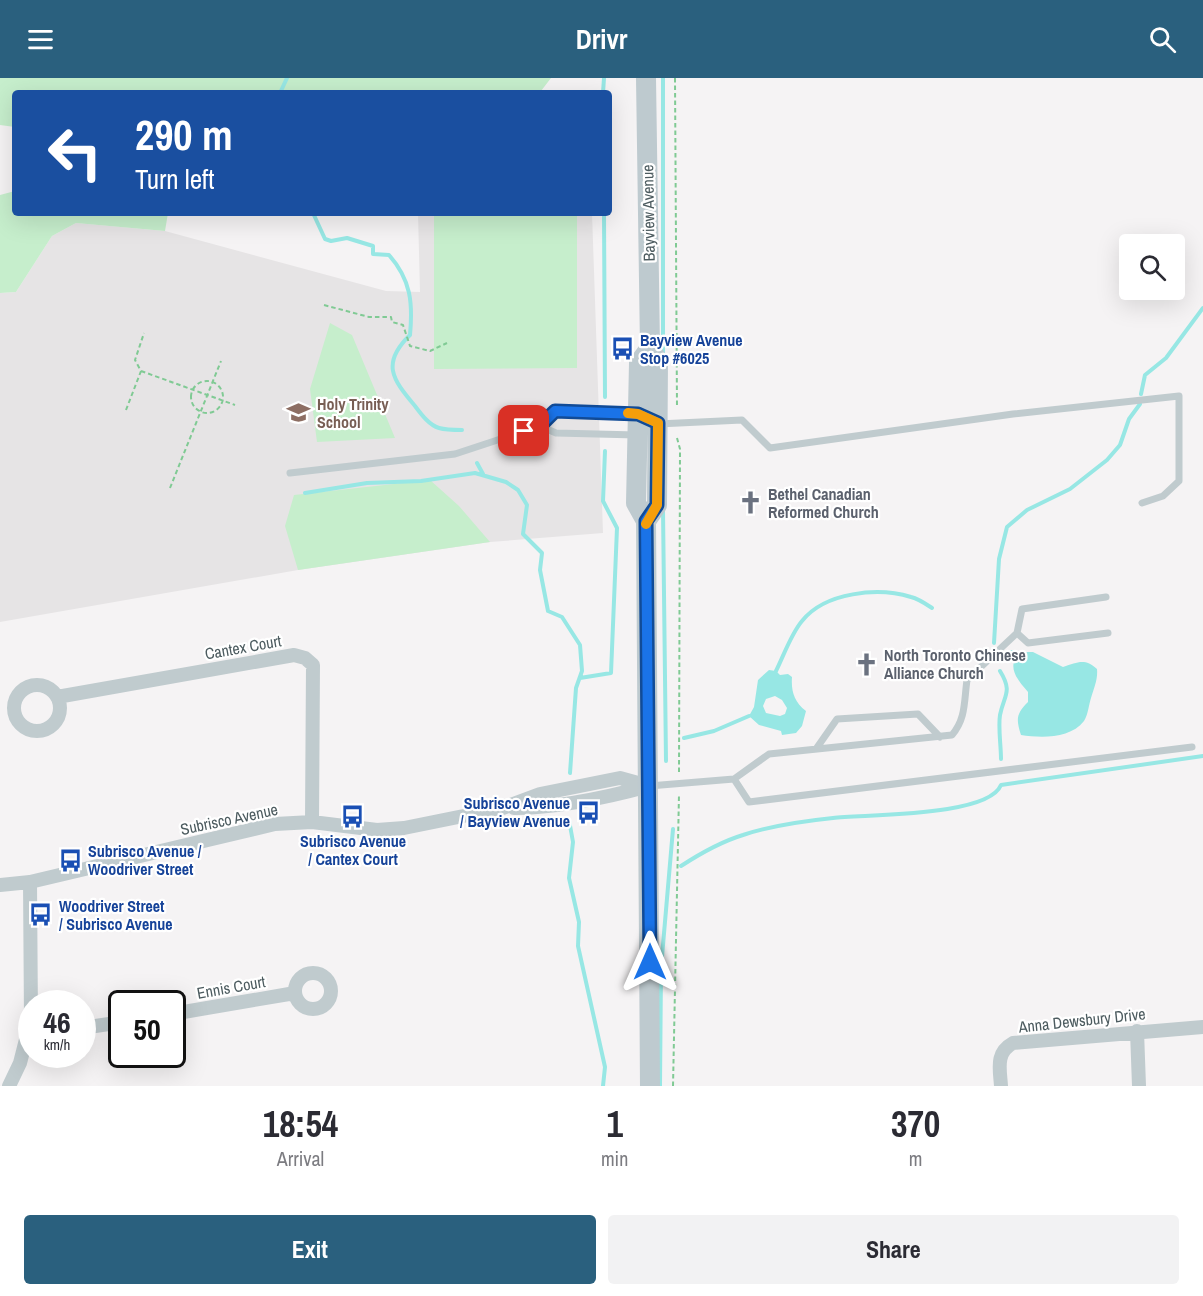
<!DOCTYPE html>
<style>
:root{--surface:#fff;--page:#f2f2f3;--text:#2b2b33;--muted:#7c7c81;--accent:#2a607e}
body{margin:0;font-family:"Archivo Narrow",sans-serif;background:var(--page);color:var(--text);height:100vh;display:flex;flex-direction:column;font-size:22px;white-space:nowrap}
*{box-sizing:border-box;margin:0}
p{font-size:20px;color:var(--muted)}
.icon{flex:none;width:33px;height:33px;fill:none;stroke:currentColor;stroke-width:2;stroke-linecap:round;stroke-linejoin:round}
.map{position:relative;height:1008px;overflow:hidden}
.drawer{display:flex;flex-direction:column;background:var(--surface);flex:1}
.drawer>*{flex:none}
.top-card{position:absolute;left:12px;top:12px;width:600px;height:126px;border-radius:6px;box-shadow:0 6px 24px #0002;background:#1a4fa0;color:#fff;overflow:hidden}
.buttons{position:absolute;left:1119px;top:156px;display:grid;gap:12px}
.buttons a{display:grid;place-items:center;width:66px;height:66px;border-radius:6px;background:var(--surface);box-shadow:0 6px 24px #0002;font-size:30px}
.speed{position:absolute;left:18px;top:912px;display:flex;gap:12px;font-size:30px;font-weight:700;text-align:center}
.speed>*{display:grid;place-content:center;width:78px;height:78px;border-radius:50%;background:var(--surface);box-shadow:0 6px 24px #0002;line-height:1}
.speed small{font-size:15px;font-weight:400}
.speed .limit{border:3px solid #111;border-radius:9px;background:#fff;color:#111}
.pin{position:absolute;display:grid;place-items:center;width:51px;height:51px;color:#fff;margin:-26px;border-radius:12px;box-shadow:0 3px 9px #0006}
.me{position:absolute;width:66px;margin:-33px;rotate:0deg;stroke-linejoin:round;filter:drop-shadow(0 0 4px #0008)}
.turn{display:flex;align-items:center;gap:21px;height:126px;padding:0 24px;font-size:27px}
.turn .icon{width:78px;height:78px;stroke-width:2.5}
.turn b{display:block;font-size:42px;line-height:51px}
.eta{display:flex;justify-content:space-evenly;align-items:center;height:102px;text-align:center}
.eta b{font-size:36px;font-weight:800;line-height:42px}
.action{display:flex;gap:12px;margin-top:auto;padding:12px 24px}
.action a{flex:1;height:69px;border-radius:6px;background:var(--accent);color:#fff;font-size:24px;font-weight:800;line-height:69px;text-align:center}
.action a+a{background:var(--page);color:var(--text)}
header{display:flex;justify-content:space-between;align-items:center;height:78px;padding:0 24px;background:var(--accent);color:#fff;font-size:27px;font-weight:800}
.map>svg:first-child{display:block}
</style>
<header><svg class="icon" aria-label="menu" viewBox="0 0 24 24"><path d="M4 6h16M4 12h16M4 18h16"/></svg>Drivr<svg class="icon" aria-label="search" viewBox="0 0 24 24"><circle cx="10" cy="10" r="6"/><path d="M15 15l6 6"/></svg></header>
<div class="map">
<svg width="1203" height="1008" viewBox="0 0 1203 1008">
<rect width="100%" height="100%" fill="#f5f3f4"/>
<path fill="#e6e4e5" d="M418,135H592L603,455L490,464L298,492L0,544V215L16,214L52,158L76,145L165,153L386,213L420,214Z"/>
<path fill="#c6eecc" d="M0,0H551L541,13L532,15H15V49L0,47Z
M15,113V135H168L165,153L76,145L52,158L16,214L0,215V117Z
M434,135H577V290L434,291Z
M330,245L352,257L395,360L317,364L310,311Z
M430,402L459,428L490,464L298,492L285,448L294,417Z"/>
<path fill="#97e7e4" fill-rule="evenodd" d="M1019,574H1033L1063,589C1078,584 1085,580 1097,591C1098,601 1094,610 1091,620C1089,626 1088,637 1084,643C1070,661 1041,660 1021,657C1016,641 1016,636 1028,624V614C1018,602 1006,590 1019,574Z
M769,592L776,593L780,597L788,596L792,599C791,613 794,624 806,633L802,648L796,655L782,657L781,653L759,647L749,638L754,629L758,602ZM775,618L782,622L787,630L785,636L780,638L766,635L763,628L766,621Z"/>
<g fill="none" stroke-linecap="round" stroke-linejoin="round">
<path stroke="#97e7e4" stroke-width="4" d="M280,15L287,0
M603,15L604,0
M313,135L325,161L331,163L347,160L373,168V176L389,177C411,202 413,225 410,257C381,285 392,301 415,328C421,336 429,347 439,350C446,352 455,352 462,352
M604,135L605,319
M663,275V0
M1141,316L1145,297L1166,280L1203,230
M477,385L483,396
M305,415L367,405L421,403L475,395L506,404L518,412L527,427L523,456L542,475L540,492L548,533L562,539L580,567L582,593L576,610L570,695
M663,432L666,683
M994,565L999,481L1007,449L1027,432L1070,411L1107,382L1120,367L1129,341L1140,326
M1012,574L1015,579
M776,593C784,577 791,556 802,543C825,514 878,509 911,519C919,521 926,526 932,530
M1000,593C1013,614 1004,617 1000,637C998,650 1001,667 1001,681
M580,600L611,595L617,450L603,423L605,373
M684,660L714,653L749,638
M569,742L573,764L569,800L579,844L578,868L605,989L603,1008
M681,788C701,775 720,764 743,757C770,748 804,743 833,740C865,736 988,739 1001,707L1203,678
M660,1008L661,890L673,751"/>
<path stroke="#80ca94" stroke-width="2" stroke-dasharray="4.5 3" stroke-linecap="butt" d="M675,0L677,330
M324,227L369,239H391L392,244L403,247L410,268L430,273L447,265
M141,293L235,327
M191 319a16 16 0 1 1 32 0a16 16 0 1 1-32 0Z
M126,332L141,293L135,282L144,255
M677,360L680,371L679,695
M170,410L221,283
M673,1008L679,716"/>
<path stroke="#c0cbce" stroke-width="7" d="M540,348L556,355L637,357L658,346L742,342L770,370L1013,336L1179,318V403L1163,418L1142,425
M290,395L455,376L540,348L555,333L636,336
M1017,555L1028,565L1108,555
M816,671L837,641L918,636L940,659
M734,701L769,676L952,657C966,641 964,623 967,602L1017,555L1022,531L1106,519
M649,708L734,701L749,724L1192,669"/>
<path stroke="#c0cbce" stroke-width="14" d="M14 630a23 23 0 1 1 46 0a23 23 0 1 1-46 0Z
M57,619L294,577L305,580L313,587L312,744
M514,730C559,730 605,720 649,708
M0,807L30,804L275,746L312,744L377,752L404,750L503,730L540,716L620,700L649,708
M295 913a18 18 0 1 1 36 0a18 18 0 1 1-36 0Z
M172,936L295,915
M82,950L122,944
M1137,953L1139,1008
M9,1008L20,985L31,942L30,804
M1001,1008C1000,991 995,975 1013,965L1203,949"/>
<path stroke="#becacf" stroke-width="20" d="M650,270L639,285L636,425L646,443L650,1008
M646,443L657,427L658,283L650,270L646,0"/>
</g>
<g fill="none" stroke-linecap="round" stroke-linejoin="round">
<defs>
<path id="route" d="M524,353L540,348L555,333L638,336L658,345L657,427L646,443L650,884"/>
</defs>
<use href="#route" stroke="#114b97" stroke-width="15"/>
<use href="#route" stroke="#1a73e8" stroke-width="10"/>
<path stroke="#f59e0b" stroke-width="10" d="M628,335L638,336L658,345L657,427L646,446"/>
</g>
<defs>
<symbol id="bus-bare" viewBox="-9 -9 18 18"><path d="M-5-6H5V4H4V6H2V4H-2V6H-4V4H-5ZM-3.5-4V0h7V-4ZM-3.5 1.2v1.5H-2V1.2ZM2 1.2v1.5H3.5V1.2Z" fill="#1a4fb4" stroke="#fff" stroke-width="2.5" paint-order="stroke"/></symbol>
<symbol id="school-bare" viewBox="-9 -9 18 18"><path d="M0-5L7-2L0 1L-7-2ZM-4 1L0 2.5L4 1V4Q0 6-4 4Z" fill="#8d6e63" stroke="#fff" stroke-width="2.5" paint-order="stroke"/></symbol>
<symbol id="church-bare" viewBox="-9 -9 18 18"><path d="M-1.2-6h2.4v3.5h3.3v2.4h-3.3V6h-2.4V-.1h-3.3v-2.4h3.3Z" fill="#6b7280" stroke="#fff" stroke-width="2.5" paint-order="stroke"/></symbol>
</defs>
<g fill-rule="evenodd">
<use href="#bus-bare" x="606" y="254" width="33" height="33"/>
<use href="#school-bare" x="282" y="318" width="33" height="33"/>
<use href="#church-bare" x="734" y="408" width="33" height="33"/>
<use href="#church-bare" x="850" y="570" width="33" height="33"/>
<use href="#bus-bare" x="572" y="718" width="33" height="33"/>
<use href="#bus-bare" x="336" y="722" width="33" height="33"/>
<use href="#bus-bare" x="54" y="766" width="33" height="33"/>
<use href="#bus-bare" x="24" y="820" width="33" height="33"/>
</g>
<g text-anchor="middle" dominant-baseline="central" stroke-width="4.5" stroke-linejoin="round" paint-order="stroke">
<g font-size="16" fill="#4c5b5f" stroke="#fff">
<text transform="translate(648 135) rotate(-91)">Bayview Avenue</text>
<text transform="translate(243 569) rotate(-10)">Cantex Court</text>
<text transform="translate(229 741) rotate(-12)">Subrisco Avenue</text>
<text transform="translate(231 909) rotate(-10)">Ennis Court</text>
<text transform="translate(1082 942) rotate(-6)">Anna Dewsbury Drive</text>
</g>
<g font-size="16" font-weight="bold" fill="#164399" stroke="#fff" text-anchor="start">
<text x="640" y="262">Bayview Avenue<tspan x="640" dy="18">Stop #6025</tspan></text>
<text x="570" y="725" text-anchor="end">Subrisco Avenue<tspan x="570" dy="18">/ Bayview Avenue</tspan></text>
<text x="353" y="763" text-anchor="middle">Subrisco Avenue<tspan x="353" dy="18">/ Cantex Court</tspan></text>
<text x="88" y="773">Subrisco Avenue /<tspan x="88" dy="18">Woodriver Street</tspan></text>
<text x="59" y="828">Woodriver Street<tspan x="59" dy="18">/ Subrisco Avenue</tspan></text>
</g>
<g font-size="16" font-weight="bold" fill="#785e54" stroke="#fff" text-anchor="start">
<text x="317" y="326">Holy Trinity<tspan x="317" dy="18">School</tspan></text>
</g>
<g font-size="16" font-weight="bold" fill="#5b616d" stroke="#fff" text-anchor="start">
<text x="768" y="416">Bethel Canadian<tspan x="768" dy="18">Reformed Church</tspan></text>
<text x="884" y="577">North Toronto Chinese<tspan x="884" dy="18">Alliance Church</tspan></text>
</g>
</g>
</svg>
<div class="buttons">
<a><svg class="icon" aria-label="search" viewBox="0 0 24 24"><circle cx="10" cy="10" r="6"/><path d="M15 15l6 6"/></svg></a>
</div>
<div class="speed"><div>46<small>km/h</small></div><div class="limit">50</div></div>
<div class="pin" style="left:524px;top:353px;background:#d93025"><svg class="icon" aria-label="arrive" viewBox="0 0 24 24"><path d="M6 21V4h12l-3 4 3 4H6"/></svg></div>
<svg class="me" style="left:650px;top:884px" viewBox="-20 -20 40 40"><path d="M0-17L14 15 0 8-14 15z" fill="#1a73e8" stroke="#fff" stroke-width="4"/></svg>
<div class="top-card">
<div class="turn"><svg class="icon" aria-label="left" viewBox="0 0 24 24"><path d="M17 20v-9H6M10 6l-5 5 5 5"/></svg><div><b>290 m</b>Turn left</div></div>
</div>
</div>
<section class="drawer">
<div class="eta">
<div><b>18:54</b><p>Arrival</p></div>
<div><b>1</b><p>min</p></div>
<div><b>370</b><p>m</p></div>
</div>
<div class="action"><a>Exit</a><a>Share</a></div>
</section>
